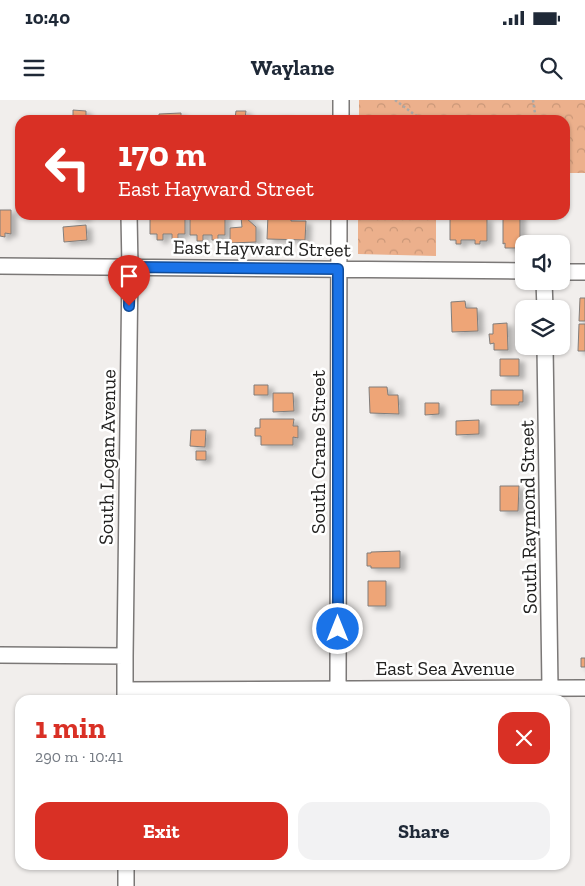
<!DOCTYPE html>
<meta charset="utf-8">
<style>
:root{--surface:#fff;--page:#f2f2f3;--text:#1f2937;--muted:#747a83;--accent:#d93025}
body{margin:0;font-family:"Zilla Slab",serif;background:var(--page);color:var(--text);height:100vh;display:flex;flex-direction:column;font-size:19px;white-space:nowrap}
*{box-sizing:border-box;margin:0}
p{font-size:16px;color:var(--muted)}
.icon{flex:none;width:28px;height:28px;fill:none;stroke:currentColor;stroke-width:2;stroke-linecap:round;stroke-linejoin:round}
.map{position:relative;flex:1;overflow:hidden}
.side{position:absolute;left:15px;top:595px;width:555px;height:175px;display:flex;flex-direction:column;background:var(--surface);border-radius:15px;box-shadow:0 1px 4px #0004}
.side>*{flex:none}
.banner{position:absolute;left:15px;top:15px;width:555px;height:105px;border-radius:15px;box-shadow:0 1px 4px #0004;background:#d93025;color:#fff;overflow:hidden}
.fabs{position:absolute;left:515px;top:135px;display:grid;gap:10px}
.fabs a{display:grid;place-items:center;width:55px;height:55px;border-radius:10px;background:var(--surface);box-shadow:0 1px 4px #0004;font-size:25px}
.pin{position:absolute;display:grid;place-items:center;width:42px;height:42px;color:#fff;margin:-51px -21px;border-radius:50% 50% 50% 0;rotate:-45deg;box-shadow:0 0 5px #0007}
.pin .icon{rotate:45deg}
.me{position:absolute;width:55px;margin:-28px;rotate:0deg;stroke-linejoin:round;filter:drop-shadow(0 0 4px #0008)}
.turn{display:flex;align-items:center;gap:18px;height:105px;padding:0 20px;font-size:22px}
.turn .icon{width:65px;height:65px;stroke-width:2.5}
.turn b{display:block;font-size:35px;line-height:42px}
.round{display:grid;place-items:center;flex:none;width:52px;height:52px;border-radius:15px;background:var(--page)}
.overview{display:flex;align-items:center;justify-content:space-between;height:85px;padding:0 20px}
h1{font-size:30px;font-weight:700;line-height:38px;color:var(--accent)}
.button{display:flex;gap:10px;margin-top:auto;padding:10px 20px}
.button a{flex:1;height:58px;border-radius:15px;background:var(--accent);color:#fff;font-size:20px;font-weight:700;line-height:58px;text-align:center}
.button a+a{background:var(--page);color:var(--text)}
.status{display:flex;justify-content:space-between;align-items:center;height:35px;padding:0 25px;background:var(--surface);direction:ltr}
.status svg{height:14px;fill:currentColor}
header{display:flex;justify-content:space-between;align-items:center;height:65px;padding:0 20px;background:var(--surface);font-size:22px;font-weight:700}
.map>svg:first-child{display:block}
</style>
<div class="status"><b>10:40</b><svg viewBox="0 0 49 12"><path d="M0 12V9h3v3zM5 12V6h3v6zM10 12V3h3v9zM15 12V0h3v12zM26 1h20v11H26zM47 4h2v5h-2z"/></svg></div>
<header><svg class="icon" aria-label="menu" viewBox="0 0 24 24"><path d="M4 6h16M4 12h16M4 18h16"/></svg>Waylane<svg class="icon" aria-label="search" viewBox="0 0 24 24"><circle cx="10" cy="10" r="6"/><path d="M15 15l6 6"/></svg></header>
<div class="map">
<svg width="585" height="786" viewBox="0 0 585 786">
<defs>
<pattern id="park-crowns" width="20" height="18" patternUnits="userSpaceOnUse" patternTransform="scale(1.25)"><rect width="20" height="18" fill="#ecb08c"/><path d="M2 6a3 3 0 1 1 6 0M12 15a3 3 0 1 1 6 0" fill="none" stroke="#ca9778"/></pattern>
<filter id="shadow"><feDropShadow dx="5.5" dy="3" stdDeviation="2.5" flood-color="#0004"/></filter>
</defs>
<rect width="100%" height="100%" fill="#f1eeec"/>
<path fill="url(#park-crowns)" d="M359,0H585V73H565V20H359Z
M358,115H436V156L358,154Z"/>
<path fill="#eea577" stroke="#807d7b" filter="url(#shadow)" d="M73,10L86,11V20H73Z
M236,11H246L245,18H235Z
M181,13V18H187V20H159V14Z
M276,16H287V20H276Z
M0,110H11V134L5,133V137L0,136Z
M71,115H86V118H71Z
M150,115H185V134H178V139H172V134H163V140H157V134H150Z
M190,115H225V135H218V140H212V135H203V141H197V135H190Z
M268,115H291V121H306L305,140L267,139Z
M503,115H520V144H519V148H505V143L503,144Z
M241,117H245L256,127V142L230,143V128L242,127Z
M450,118H487V141H480V144H475V140H461V144H456V140H450Z
M86,125L87,140L64,142L63,127Z
M580,198H585V221H579Z
M465,201L466,208H477L478,231L452,232L451,202Z
M507,223L508,250H494V243L490,244L489,234H493V224Z
M579,224H585V251H578Z
M500,259H519V276H500Z
M254,285H268V295H254Z
M369,287H387L388,295H398L399,314L370,313Z
M491,290H523V302H519V305H491Z
M273,293H293L294,311L273,312Z
M425,303H439V314L425,315Z
M260,319H294L293,326H298V338L293,337V345H261V336H255V328H260Z
M479,320V334L456,335V321Z
M191,330H206L205,347L190,346Z
M196,351H206V360H196Z
M500,386H519L518,411H500Z
M400,451V468H371V466H367V453H371V452Z
M368,481H386V506H368Z
M581,558H585V567H581Z"/>
<g fill="none" stroke-linecap="round" stroke-linejoin="round">
<defs>
<path id="minor" d="M341,20V0
M0,166L524,171
M561,172H585
M544,181L545,209
M545,246L550,587
M0,555L125,556
M338,589L339,115
M125,590L585,588
M125,600V556L130,167L129,115
M126,765V786"/>
</defs>
<use href="#minor" stroke="#7b7877" stroke-width="18"/>
<path stroke="#aaa8a6" stroke-width="2.5" stroke-dasharray="2.5 2.5" stroke-linecap="butt" d="M395,0L422,20
M533,0L536,20"/>
<use href="#minor" stroke="#fff" stroke-width="15"/>
</g>
<g fill="none" stroke-linecap="round" stroke-linejoin="round">
<defs>
<path id="route" d="M129,206L130,167L338,169V529"/>
</defs>
<use href="#route" stroke="#114b97" stroke-width="12"/>
<use href="#route" stroke="#1a73e8" stroke-width="9"/>
</g>
<g text-anchor="middle" dominant-baseline="central" stroke-width="5" stroke-linejoin="round" paint-order="stroke">
<g font-size="20" fill="#21201f" stroke="#fff">
<text transform="translate(262 148) rotate(1)">East Hayward Street</text>
<text transform="translate(318 352) rotate(-90)">South Crane Street</text>
<text transform="translate(107 357) rotate(-89)">South Logan Avenue</text>
<text transform="translate(528 417) rotate(-91)">South Raymond Street</text>
<text x="445" y="568">East Sea Avenue</text>
</g>
</g>
</svg>
<div class="fabs">
<a><svg class="icon" aria-label="sound" viewBox="0 0 24 24"><path d="M4 9h4l5-4v14l-5-4H4zM17 9q2 3 0 6"/></svg></a>
<a><svg class="icon" aria-label="layers" viewBox="0 0 24 24"><path d="M12 4l9 5-9 5-9-5zM3 14l9 5 9-5"/></svg></a>
</div>
<div class="pin" style="left:129px;top:206px;background:#d93025"><svg class="icon" aria-label="arrive" viewBox="0 0 24 24"><path d="M6 21V4h12l-3 4 3 4H6"/></svg></div>
<svg class="me" style="left:338px;top:529px" viewBox="-20 -20 40 40"><circle r="17" fill="#1a73e8" stroke="#fff" stroke-width="3"/><path d="M0-11L8 9 0 5-8 9z" fill="#fff"/></svg>
<div class="banner">
<div class="turn"><svg class="icon" aria-label="left" viewBox="0 0 24 24"><path d="M17 20v-9H6M10 6l-5 5 5 5"/></svg><div><b>170 m</b>East Hayward Street</div></div>
</div>
<section class="side">
<div class="overview"><div><h1>1 min</h1><p>290 m · 10:41</p></div><a class="round" style="background:#d93025;color:#fff"><svg class="icon" aria-label="close" viewBox="0 0 24 24"><path d="M6 6l12 12M18 6L6 18"/></svg></a></div>
<div class="button"><a>Exit</a><a>Share</a></div>
</section>
</div>
